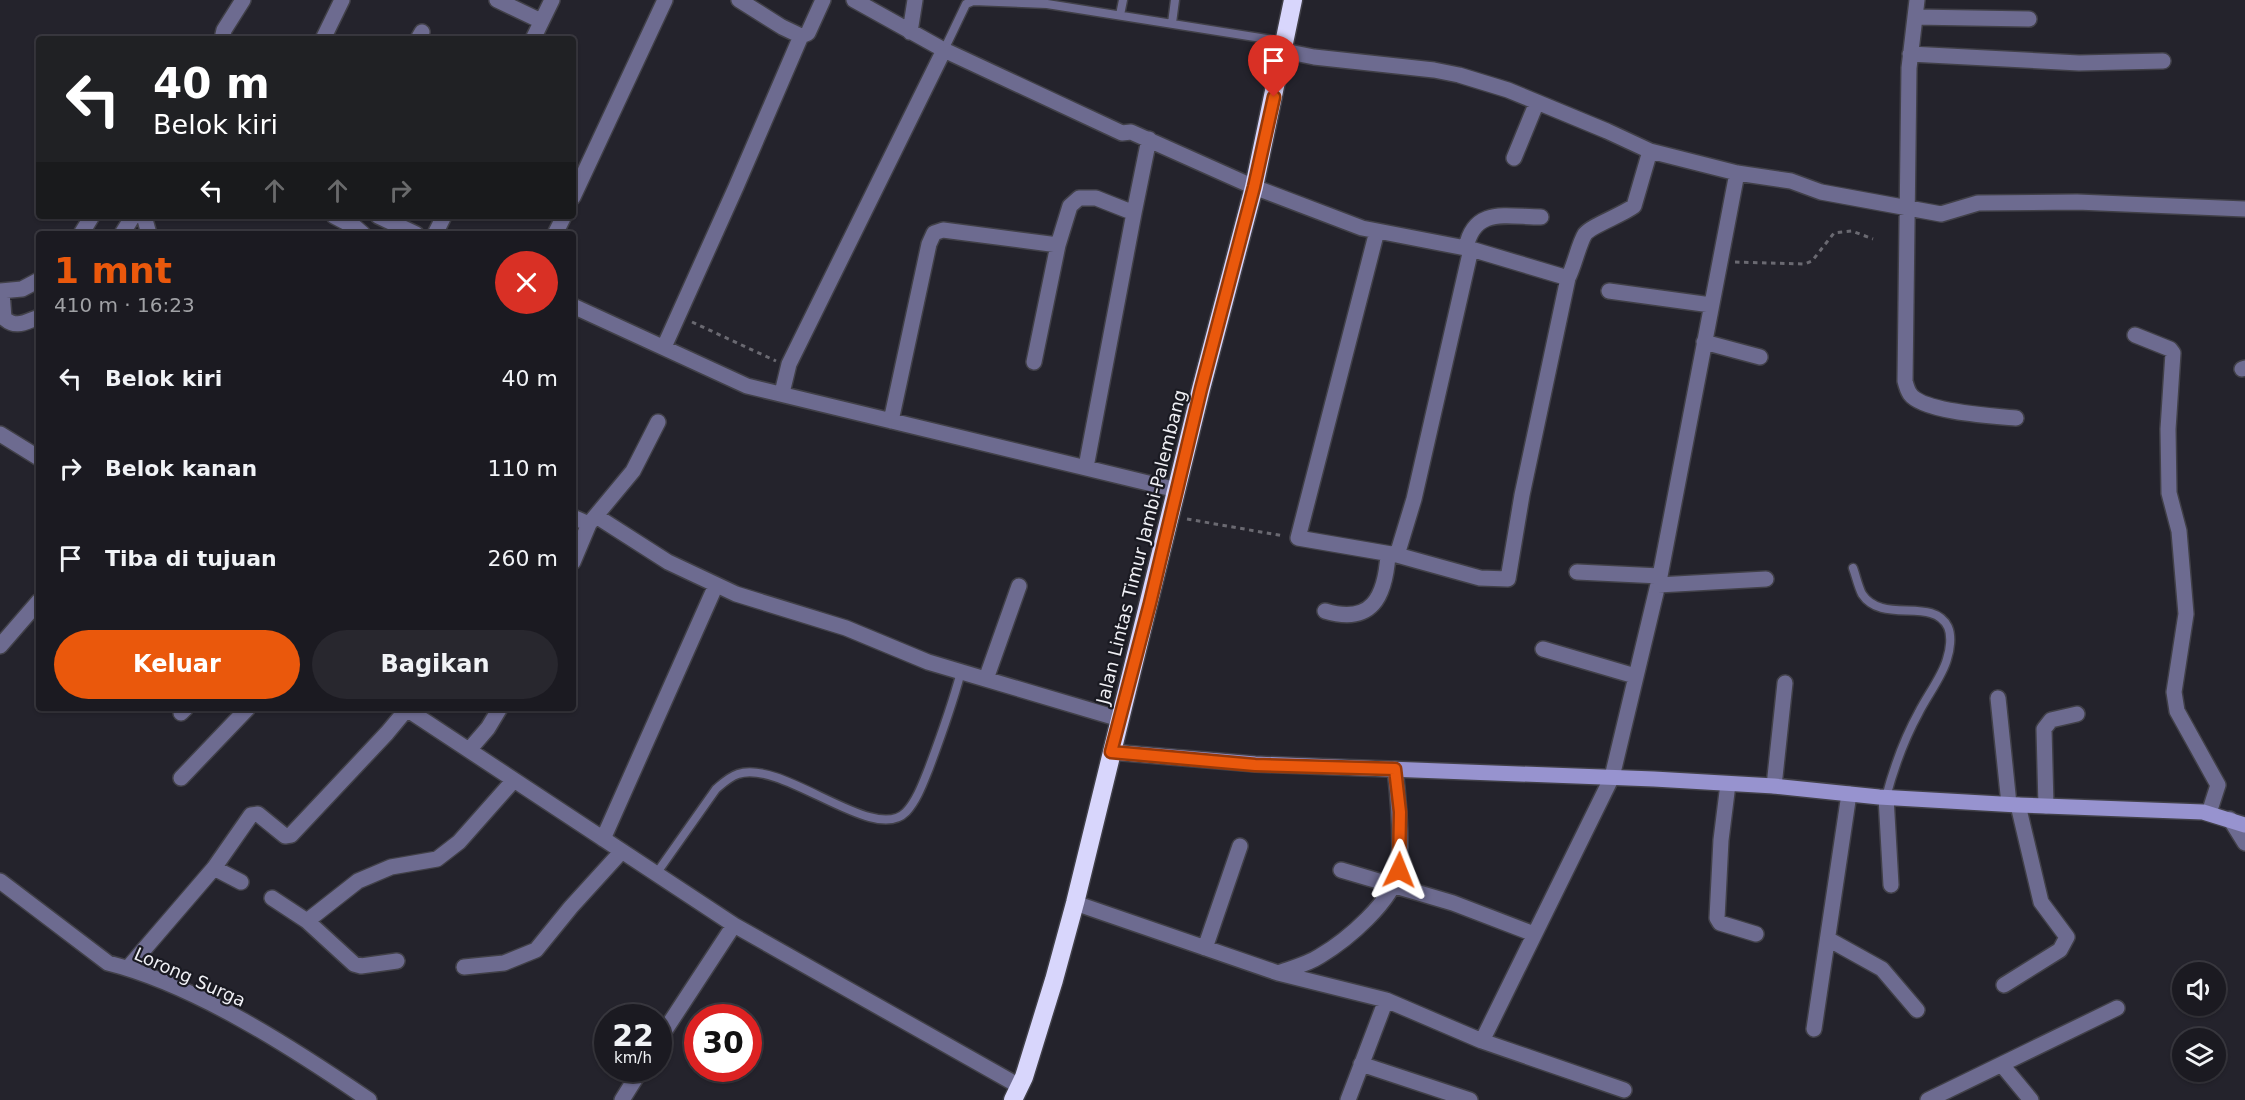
<!DOCTYPE html>
<html lang="id">
<meta charset="utf-8">
<style>
:root{--surface:#1b1a21;--page:#28272e;--text:#f1f3f6;--muted:#a0a1a5;--line:#39383f;--accent:#ea580c}
body{margin:0;font-family:"DejaVu Sans",sans-serif;background:var(--page);color:var(--text);height:100vh;display:flex;flex-direction:column;font-size:22px;white-space:nowrap}
*{box-sizing:border-box;margin:0}
p{font-size:20px;color:var(--muted)}
.icon{flex:none;width:33px;height:33px;fill:none;stroke:currentColor;stroke-width:2;stroke-linecap:round;stroke-linejoin:round}
.map{position:relative;flex:1;overflow:hidden}
.side{position:absolute;left:36px;top:231px;width:540px;height:480px;display:flex;flex-direction:column;background:var(--surface);border-radius:6px;box-shadow:0 2px 4px #0004,0 0 0 2px var(--line)}
.side>*{flex:none}
.hud{position:absolute;left:36px;top:36px;width:540px;height:183px;border-radius:6px;box-shadow:0 2px 4px #0004,0 0 0 2px var(--line);background:#202124;color:#fff;overflow:hidden}
.buttons{position:absolute;left:2172px;top:962px;display:grid;gap:12px}
.buttons a{display:grid;place-items:center;width:54px;height:54px;border-radius:50%;background:var(--surface);box-shadow:0 2px 4px #0004,0 0 0 2px var(--line);font-size:30px}
.speed{position:absolute;left:594px;top:1004px;display:flex;gap:12px;font-size:30px;font-weight:700;text-align:center}
.speed>*{display:grid;place-content:center;width:78px;height:78px;border-radius:50%;background:var(--surface);box-shadow:0 2px 4px #0004,0 0 0 2px var(--line);line-height:1}
.speed small{font-size:15px;font-weight:400}
.speed .limit{border:9px solid #d22;background:#fff;color:#111}
.pin{position:absolute;display:grid;place-items:center;width:51px;height:51px;color:#fff;margin:-62px -26px;border-radius:50% 50% 50% 0;rotate:-45deg;box-shadow:0 0 6px #0007}
.pin .icon{rotate:45deg}
.me{position:absolute;width:66px;margin:-33px;rotate:2deg;stroke-linejoin:round;filter:drop-shadow(0 0 4px #0008)}
.turn{display:flex;align-items:center;gap:21px;height:126px;padding:0 18px;font-size:27px}
.turn .icon{width:78px;height:78px;stroke-width:2.5}
.turn b{display:block;font-size:42px;line-height:51px}
.lanes{display:flex;align-items:center;height:57px;padding:0 18px;background:#0003;justify-content:center;gap:30px;direction:ltr}
.lanes .off{opacity:.35}
.round{display:grid;place-items:center;flex:none;width:63px;height:63px;border-radius:32px;background:var(--page)}
.head{display:flex;align-items:center;justify-content:space-between;height:102px;padding:0 18px}
h1{font-size:36px;font-weight:800;line-height:45px;color:var(--accent)}
.cta{display:flex;gap:12px;margin-top:auto;padding:12px 18px}
.cta a{flex:1;height:69px;border-radius:36px;background:var(--accent);color:#fff;font-size:24px;font-weight:800;line-height:69px;text-align:center}
.cta a+a{background:var(--page);color:var(--text)}
ul{padding:0;list-style:none}
li{display:flex;align-items:center;gap:18px;height:90px;padding:0 18px}
li div{flex:1}
li b{display:block;font-size:22px}
li em{font-style:normal}
.map>svg:first-child{display:block}
</style>
<div class="map">
<svg width="2245" height="1100" viewBox="0 0 2245 1100">
<rect width="100%" height="100%" fill="#24232c"/>
<g fill="none" stroke-linecap="round" stroke-linejoin="round">
<defs>
<path id="lane" d="M1120,15L1123,0
M1172,23L1175,0
M944,50L966,4L973,1L1047,4L1286,42
M1853,568C1856,576 1858,586 1862,594C1882,625 1933,596 1948,627C1952,636 1950,650 1947,659C1943,675 1927,696 1919,712C1904,739 1894,767 1886,797
M656,874L716,789C723,783 729,777 738,774C783,759 874,845 906,812C917,800 923,783 929,768C941,736 952,705 961,672"/>
<path id="street" d="M497,0L541,21
M739,0L782,27L801,36L808,33L823,0
M854,0L944,50L1122,133L1131,132L1254,187L1362,228L1471,249L1568,278C1574,267 1579,243 1585,234C1591,226 1622,215 1634,206L1650,151
M1917,0L1909,68L1905,381C1906,385 1908,391 1910,394C1923,412 1993,416 2016,418
M1915,17L2029,19
M910,32L915,0
M222,39L224,30L243,0
M323,39L342,0
M418,39L422,32
M533,39L552,0
M1284,51L1314,57L1434,70L1459,75L1508,90L1607,131L1650,151L1737,173L1791,181L1821,192L1941,214L1978,203L2077,202L2245,209
M1910,54L2079,63L2163,61
M1514,158L1537,102
M573,197L665,0
M144,216L149,234
M334,216L355,227L363,234
M378,216L416,234
M1377,231L1298,538L1397,555L1480,578L1508,579L1522,495L1568,278
M81,234L92,216
M122,234L133,216
M435,234L444,216
M555,234L564,216
M1466,248C1474,206 1507,217 1541,217
M0,291L22,289L39,280
M1609,291L1711,305
M2,292L4,318C16,329 25,322 39,317
M573,306L747,386L1177,490
M2135,335L2170,349L2173,353L2168,429L2169,493L2179,531L2186,614L2174,692L2177,711L2218,785L2209,813
M1704,342L1760,357
M664,347L736,187L801,36
M1034,362L1058,245L1070,206L1079,198H1096L1134,213L1149,139
M2242,369L2245,368
M782,393L789,364L944,50
M891,421L929,244L934,233L943,230L1058,245
M0,434L39,458
M1086,467L1134,213
M596,516L668,562L736,594L846,628L928,662L1120,719
M573,517L589,524
M1397,555L1414,499L1471,249
M573,562L589,524L633,471L658,422
M1577,572L1660,576L1737,173
M1658,585L1766,579
M1325,611C1372,625 1385,597 1388,555
M0,646L39,601
M1543,649L1635,676
M986,679L1019,586
M1998,698L2009,804
M405,708L734,925L1019,1086
M181,713L186,708
M469,750L488,728L500,708
M181,778L248,708
M1728,784L1721,840L1717,918L1720,923L1756,934
M1774,786L1785,683
M1886,797L1891,885
M2046,806L2044,729L2051,720L2077,714
M2230,819L2245,843
M603,839L716,585
M214,868L241,882
M1341,870L1453,903L1534,934
M0,881L108,963C196,985 294,1049 369,1100
M272,898L307,921L358,881L391,867L437,859L459,842L514,780
M1075,903L1278,973L1386,1000L1348,1100
M307,921L354,964L361,966L397,961
M1828,939L1882,969L1917,1010
M1205,948L1240,846
M464,967L504,963L536,950L571,907L622,851
M128,968L214,868L251,815L258,814L285,836L291,835L387,733L407,709
M1278,973C1292,968 1308,964 1320,956C1347,940 1392,902 1399,870C1400,863 1399,854 1400,847C1400,821 1398,795 1395,769
M2004,985L2060,950L2067,937L2041,902L2018,805
M1386,1000L1482,1041L1624,1090
M1814,1029L1849,794
M658,1041L734,925
M1482,1041L1612,777L1660,576
M1361,1064L1470,1100
M2002,1065L2031,1100
M622,1100L642,1068
M1928,1100L2117,1008"/>
<path id="secondary" d="M1111,752L1255,764L1654,779L1774,786L1879,797L2018,805L2203,812L2245,825"/>
<path id="highway" d="M1013,1100L1024,1077L1054,980L1075,903L1201,389L1254,187L1293,0"/>
</defs>
<use href="#lane" stroke="#414048" stroke-width="11"/>
<use href="#street" stroke="#414048" stroke-width="18"/>
<use href="#secondary" stroke="#414048" stroke-width="18"/>
<use href="#highway" stroke="#414048" stroke-width="21"/>
<path stroke="#6a6971" stroke-width="3" stroke-dasharray="4.5 4.5" stroke-linecap="butt" d="M1735,262L1805,264L1812,261L1834,233L1852,231L1873,239
M692,322L776,361
M1187,519L1284,536"/>
<use href="#lane" stroke="#6d6b90" stroke-width="8"/>
<use href="#street" stroke="#6d6b90" stroke-width="15"/>
<use href="#secondary" stroke="#9793cf" stroke-width="15"/>
<use href="#highway" stroke="#d8d6fc" stroke-width="18"/>
</g>
<g fill="none" stroke-linecap="round" stroke-linejoin="round">
<defs>
<path id="route" d="M1274,97L1254,187L1201,389L1150,603L1111,752L1255,765L1395,769L1400,812L1399,870"/>
</defs>
<use href="#route" stroke="#983908" stroke-width="15"/>
<use href="#route" stroke="#ea580c" stroke-width="10"/>
</g>
<g text-anchor="middle" dominant-baseline="central" stroke-width="4.5" stroke-linejoin="round" paint-order="stroke">
<g font-size="18" fill="#f0f0f5" stroke="#1a1a22">
<text transform="translate(1141 547) rotate(-76)">Jalan Lintas Timur Jambi-Palembang</text>
<text transform="translate(190 977) rotate(24)">Lorong Surga</text>
</g>
</g>
</svg>
<div class="buttons">
<a><svg class="icon" aria-label="sound" viewBox="0 0 24 24"><path d="M4 9h4l5-4v14l-5-4H4zM17 9q2 3 0 6"/></svg></a>
<a><svg class="icon" aria-label="layers" viewBox="0 0 24 24"><path d="M12 4l9 5-9 5-9-5zM3 14l9 5 9-5"/></svg></a>
</div>
<div class="speed"><div>22<small>km/h</small></div><div class="limit">30</div></div>
<div class="pin" style="left:1274px;top:97px;background:#d93025"><svg class="icon" aria-label="arrive" viewBox="0 0 24 24"><path d="M6 21V4h12l-3 4 3 4H6"/></svg></div>
<svg class="me" style="left:1399px;top:870px" viewBox="-20 -20 40 40"><path d="M0-17L14 15 0 8-14 15z" fill="#ea580c" stroke="#fff" stroke-width="4"/></svg>
<div class="hud">
<div class="turn"><svg class="icon" aria-label="left" viewBox="0 0 24 24"><path d="M17 20v-9H6M10 6l-5 5 5 5"/></svg><div><b>40 m</b>Belok kiri</div></div>
<div class="lanes"><svg class="icon" aria-label="left" viewBox="0 0 24 24"><path d="M17 20v-9H6M10 6l-5 5 5 5"/></svg><svg class="icon off" aria-label="ahead" viewBox="0 0 24 24"><path d="M12 20V5M6 11l6-6 6 6"/></svg><svg class="icon off" aria-label="ahead" viewBox="0 0 24 24"><path d="M12 20V5M6 11l6-6 6 6"/></svg><svg class="icon off" aria-label="right" viewBox="0 0 24 24"><path d="M7 20v-9h11M14 6l5 5-5 5"/></svg></div>
</div>
<section class="side">
<div class="head"><div><h1>1 mnt</h1><p>410 m · 16:23</p></div><a class="round" style="background:#d93025;color:#fff"><svg class="icon" aria-label="close" viewBox="0 0 24 24"><path d="M6 6l12 12M18 6L6 18"/></svg></a></div>
<ul>
<li><svg class="icon" aria-label="left" viewBox="0 0 24 24"><path d="M17 20v-9H6M10 6l-5 5 5 5"/></svg><div><b>Belok kiri</b></div><em>40 m</em></li>
<li><svg class="icon" aria-label="right" viewBox="0 0 24 24"><path d="M7 20v-9h11M14 6l5 5-5 5"/></svg><div><b>Belok kanan</b></div><em>110 m</em></li>
<li><svg class="icon" aria-label="arrive" viewBox="0 0 24 24"><path d="M6 21V4h12l-3 4 3 4H6"/></svg><div><b>Tiba di tujuan</b></div><em>260 m</em></li>
</ul>
<div class="cta"><a>Keluar</a><a>Bagikan</a></div>
</section>
</div>
